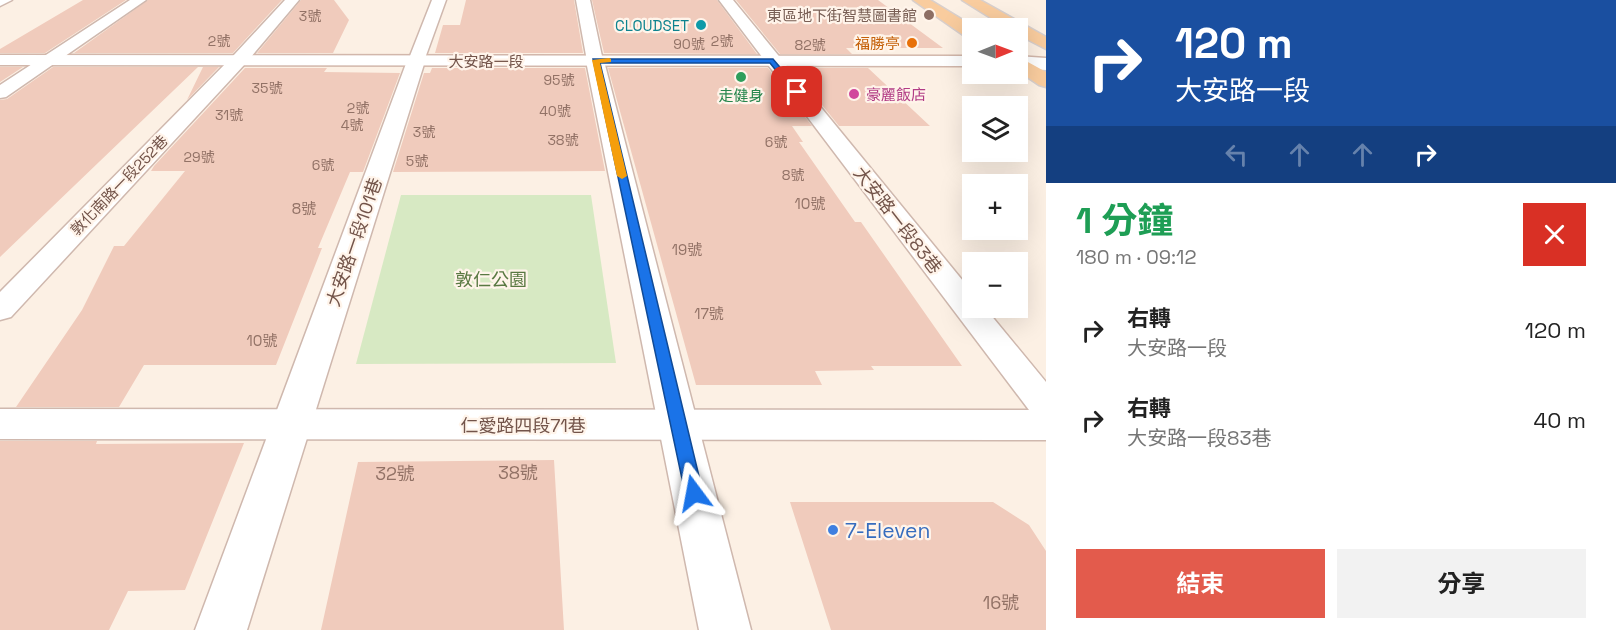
<!DOCTYPE html>
<html lang="zh-TW">
<meta charset="utf-8">
<style>
:root{--surface:#fff;--page:#f2f2f2;--text:#222;--muted:#767676;--accent:#e35b4c}
body{margin:0;font-family:"Space Grotesk","Noto Sans TC",sans-serif;background:var(--page);color:var(--text);height:100vh;display:flex;flex-direction:column;font-size:22px;white-space:nowrap}
*{box-sizing:border-box;margin:0}
p{font-size:20px;color:var(--muted)}
.icon{flex:none;width:33px;height:33px;fill:none;stroke:currentColor;stroke-width:2;stroke-linecap:round;stroke-linejoin:round}
.map{position:relative;flex:1;overflow:hidden}
.drawer{display:flex;flex-direction:column;background:var(--surface);width:570px}
.drawer>*{flex:none}
.top-card{background:#1a4fa0;color:#fff;overflow:hidden}
.needle{width:39px;rotate:89deg}
.fabs{position:absolute;left:962px;top:18px;display:grid;gap:12px}
.fabs a{display:grid;place-items:center;width:66px;height:66px;border-radius:0px;background:var(--surface);box-shadow:0 6px 24px #0002;font-size:30px}
.pin{position:absolute;display:grid;place-items:center;width:51px;height:51px;color:#fff;margin:-26px;border-radius:12px;box-shadow:0 3px 9px #0006}
.me{position:absolute;width:66px;margin:-33px;rotate:347deg;stroke-linejoin:round;filter:drop-shadow(0 0 4px #0008)}
.turn{display:flex;align-items:center;gap:21px;height:126px;padding:0 30px;font-size:27px}
.turn .icon{width:78px;height:78px;stroke-width:2.5}
.turn b{display:block;font-size:42px;line-height:51px}
.lanes{display:flex;align-items:center;height:57px;padding:0 30px;background:#0003;justify-content:center;gap:30px;direction:ltr}
.lanes .off{opacity:.35}
.round{display:grid;place-items:center;flex:none;width:63px;height:63px;border-radius:0px;background:var(--page)}
.head{display:flex;align-items:center;justify-content:space-between;height:102px;padding:0 30px}
h1{font-size:36px;font-weight:700;line-height:45px;color:#1e9e55}
.button{display:flex;gap:12px;margin-top:auto;padding:12px 30px}
.button a{flex:1;height:69px;border-radius:0px;background:var(--accent);color:#fff;font-size:24px;font-weight:700;line-height:69px;text-align:center}
.button a+a{background:var(--page);color:var(--text)}
ul{padding:0;list-style:none}
li{display:flex;align-items:center;gap:18px;height:90px;padding:0 30px}
li div{flex:1}
li b{display:block;font-size:22px}
li em{font-style:normal}
main{display:flex;flex:1;min-height:0}
.map>svg:first-child{display:block}
</style>
<main>
<div class="map">
<svg width="1046" height="630" viewBox="0 0 1046 630">
<rect width="100%" height="100%" fill="#fcf0e4"/>
<path fill="#d7e9c3" d="M401,195H591L616,363L356,364Z"/>
<path fill="#f0cbbc" d="M83,0H126L45,53H0V49Z
M148,0H282L233,53H74Z
M301,0H334L349,20L333,53H257Z
M466,0H574L583,53H435L443,25H460Z
M592,0H717L757,54L604,53Z
M736,0H878L943,48H846L852,54H780Z
M0,67H23L0,82Z
M53,67H198L0,257V100L7,99Z
M203,67H219L187,100Z
M245,68H327L324,72L400,73L363,172H350L318,248H322L276,365H144L119,407H16L82,310L114,246H124L185,171H151L154,166Z
M432,68H585L605,171L393,172L424,73H430Z
M608,68H768L812,126H792L803,142H799L855,222H861L962,366H871L874,370L815,371L822,385H696Z
M792,68H868L930,126H839Z
M0,441H97L96,444L244,443L185,590L128,591L109,630H0Z
M554,460L564,630H321L358,462Z
M790,502H993L1029,525L1046,551V630H831Z"/>
<g fill="none" stroke-linecap="round" stroke-linejoin="round">
<defs>
<path id="lane" d="M0,0H12L0,6Z
M130,0H146L6,97L0,98V85Z
M285,0H299L245,64L11,317L0,320V292L233,56Z
M432,0H446L424,61L422,65H410L408,61Z
M576,0H590L603,61L601,65H589L587,61Z
M719,0H733L972,292V308H985L1046,382V440L0,439V409L1029,410Z"/>
<path id="street" d="M416,56L422,57L425,61L247,630H195L407,61L410,57Z
M595,56L601,57L604,61L751,630H699L586,61L589,57Z"/>
<path id="secondary" d="M0,55L972,56V66L0,65Z
M1017,56L1046,58V70L1017,68Z"/>
<path id="primary" d="M913,0H930L976,28H972V38L966,37Z
M962,0H980L1046,37V49L1017,34V28H1007Z
M1017,56L1046,72V87L1039,85L1017,70Z"/>
</defs>
<use href="#lane" stroke="#cfb8ae" stroke-width="3"/>
<use href="#street" stroke="#cfb8ae" stroke-width="3"/>
<use href="#secondary" stroke="#d2b7ab" stroke-width="3"/>
<use href="#primary" stroke="#d8cfcc" stroke-width="3"/>
<use href="#lane" fill="#fff" fill-rule="evenodd"/>
<use href="#street" fill="#fff" fill-rule="evenodd"/>
<use href="#secondary" fill="#fff" fill-rule="evenodd"/>
<use href="#primary" fill="#f9cc9e" fill-rule="evenodd"/>
</g>
<path fill="#1a73e8" stroke="#114b97" stroke-width="1.5" d="M593,59H773L801,92L794,93L770,63H600L703,493L700,499L694,501L688,499L685,493Z"/>
<path fill="#f59e0b" d="M609,58L611,59V62L600,63L627,176L622,179L617,176L592,60Z"/>
<circle fill="#8d6e63" stroke="#fff4ea" stroke-width="2" cx="929" cy="15" r="6"/>
<circle fill="#0f9aa8" stroke="#fff4ea" stroke-width="2" cx="701" cy="25" r="6"/>
<circle fill="#e8710a" stroke="#fff4ea" stroke-width="2" cx="912" cy="43" r="6"/>
<circle fill="#2e9e5b" stroke="#fff4ea" stroke-width="2" cx="741" cy="77" r="6"/>
<circle fill="#d1479c" stroke="#fff4ea" stroke-width="2" cx="854" cy="94" r="6"/>
<circle fill="#3f7fe0" stroke="#fff4ea" stroke-width="2" cx="833" cy="530" r="6"/>
<g text-anchor="middle" dominant-baseline="central" stroke-width="4.5" stroke-linejoin="round" paint-order="stroke">
<g font-size="14" fill="#927266">
<text x="310" y="16">3號</text>
<text x="219" y="41">2號</text>
<text x="722" y="41">2號</text>
<text x="689" y="44">90號</text>
<text x="810" y="45">82號</text>
<text x="559" y="80">95號</text>
<text x="267" y="88">35號</text>
<text x="358" y="108">2號</text>
<text x="555" y="111">40號</text>
<text x="229" y="115">31號</text>
<text x="352" y="125">4號</text>
<text x="424" y="132">3號</text>
<text x="563" y="140">38號</text>
<text x="776" y="142">6號</text>
<text x="199" y="157">29號</text>
<text x="417" y="161">5號</text>
<text x="323" y="165">6號</text>
<text x="793" y="175">8號</text>
</g>
<g font-size="15" fill="#785e54" stroke="#fff4ea" text-anchor="end">
<text x="917" y="15">東區地下街智慧圖書館</text>
</g>
<g font-size="15" fill="#0d838f" stroke="#fff4ea" text-anchor="end">
<text x="689" y="25">CLOUDSET</text>
</g>
<g font-size="15" fill="#c56008" stroke="#fff4ea" text-anchor="end">
<text x="900" y="43">福勝亭</text>
</g>
<g font-size="15" fill="#73544a" stroke="#fff4ea">
<text x="486" y="61">大安路一段</text>
<text transform="translate(119 185) rotate(-46)">敦化南路一段252巷</text>
</g>
<g font-size="15" fill="#b23c85" stroke="#fff4ea" text-anchor="start">
<text x="866" y="94">豪麗飯店</text>
</g>
<g font-size="15" fill="#27864d" stroke="#fff4ea">
<text x="741" y="95">走健身</text>
</g>
<g font-size="15" fill="#927266">
<text x="810" y="203">10號</text>
<text x="304" y="208">8號</text>
<text x="687" y="249">19號</text>
<text x="709" y="313">17號</text>
<text x="262" y="340">10號</text>
</g>
<g font-size="18" fill="#73544a" stroke="#fff4ea">
<text transform="translate(898 220) rotate(52)">大安路一段83巷</text>
<text transform="translate(354 242) rotate(-71)">大安路一段101巷</text>
<text x="523" y="425">仁愛路四段71巷</text>
</g>
<g font-size="18" fill="#597942" stroke="#fff4ea">
<text x="491" y="279">敦仁公園</text>
</g>
<g font-size="18" fill="#927266">
<text x="518" y="472">38號</text>
<text x="395" y="473">32號</text>
<text x="1001" y="602">16號</text>
</g>
<g font-size="21" fill="#366cbe" stroke="#fff4ea" text-anchor="start">
<text x="845" y="530">7-Eleven</text>
</g>
</g>
</svg>
<div class="fabs">
<a><svg class="needle" viewBox="-14 -14 28 28"><path d="M0-13l5 13h-10z" fill="#e53935"/><path d="M0 13l5-13h-10z" fill="#767676"/></svg></a>
<a><svg class="icon" aria-label="layers" viewBox="0 0 24 24"><path d="M12 4l9 5-9 5-9-5zM3 14l9 5 9-5"/></svg></a>
<a>+</a>
<a>−</a>
</div>
<div class="pin" style="left:797px;top:92px;background:#d93025"><svg class="icon" aria-label="arrive" viewBox="0 0 24 24"><path d="M6 21V4h12l-3 4 3 4H6"/></svg></div>
<svg class="me" style="left:694px;top:493px" viewBox="-20 -20 40 40"><path d="M0-17L14 15 0 8-14 15z" fill="#1a73e8" stroke="#fff" stroke-width="4"/></svg>
</div>
<section class="drawer">
<div class="top-card">
<div class="turn"><svg class="icon" aria-label="right" viewBox="0 0 24 24"><path d="M7 20v-9h11M14 6l5 5-5 5"/></svg><div><b>120 m</b>大安路一段</div></div>
<div class="lanes"><svg class="icon off" aria-label="left" viewBox="0 0 24 24"><path d="M17 20v-9H6M10 6l-5 5 5 5"/></svg><svg class="icon off" aria-label="ahead" viewBox="0 0 24 24"><path d="M12 20V5M6 11l6-6 6 6"/></svg><svg class="icon off" aria-label="ahead" viewBox="0 0 24 24"><path d="M12 20V5M6 11l6-6 6 6"/></svg><svg class="icon" aria-label="right" viewBox="0 0 24 24"><path d="M7 20v-9h11M14 6l5 5-5 5"/></svg></div>
</div>
<div class="head"><div><h1>1 分鐘</h1><p>180 m · 09:12</p></div><a class="round" style="background:#d93025;color:#fff"><svg class="icon" aria-label="close" viewBox="0 0 24 24"><path d="M6 6l12 12M18 6L6 18"/></svg></a></div>
<ul>
<li><svg class="icon" aria-label="right" viewBox="0 0 24 24"><path d="M7 20v-9h11M14 6l5 5-5 5"/></svg><div><b>右轉</b><p>大安路一段</p></div><em>120 m</em></li>
<li><svg class="icon" aria-label="right" viewBox="0 0 24 24"><path d="M7 20v-9h11M14 6l5 5-5 5"/></svg><div><b>右轉</b><p>大安路一段83巷</p></div><em>40 m</em></li>
</ul>
<div class="button"><a>結束</a><a>分享</a></div>
</section>
</main>
